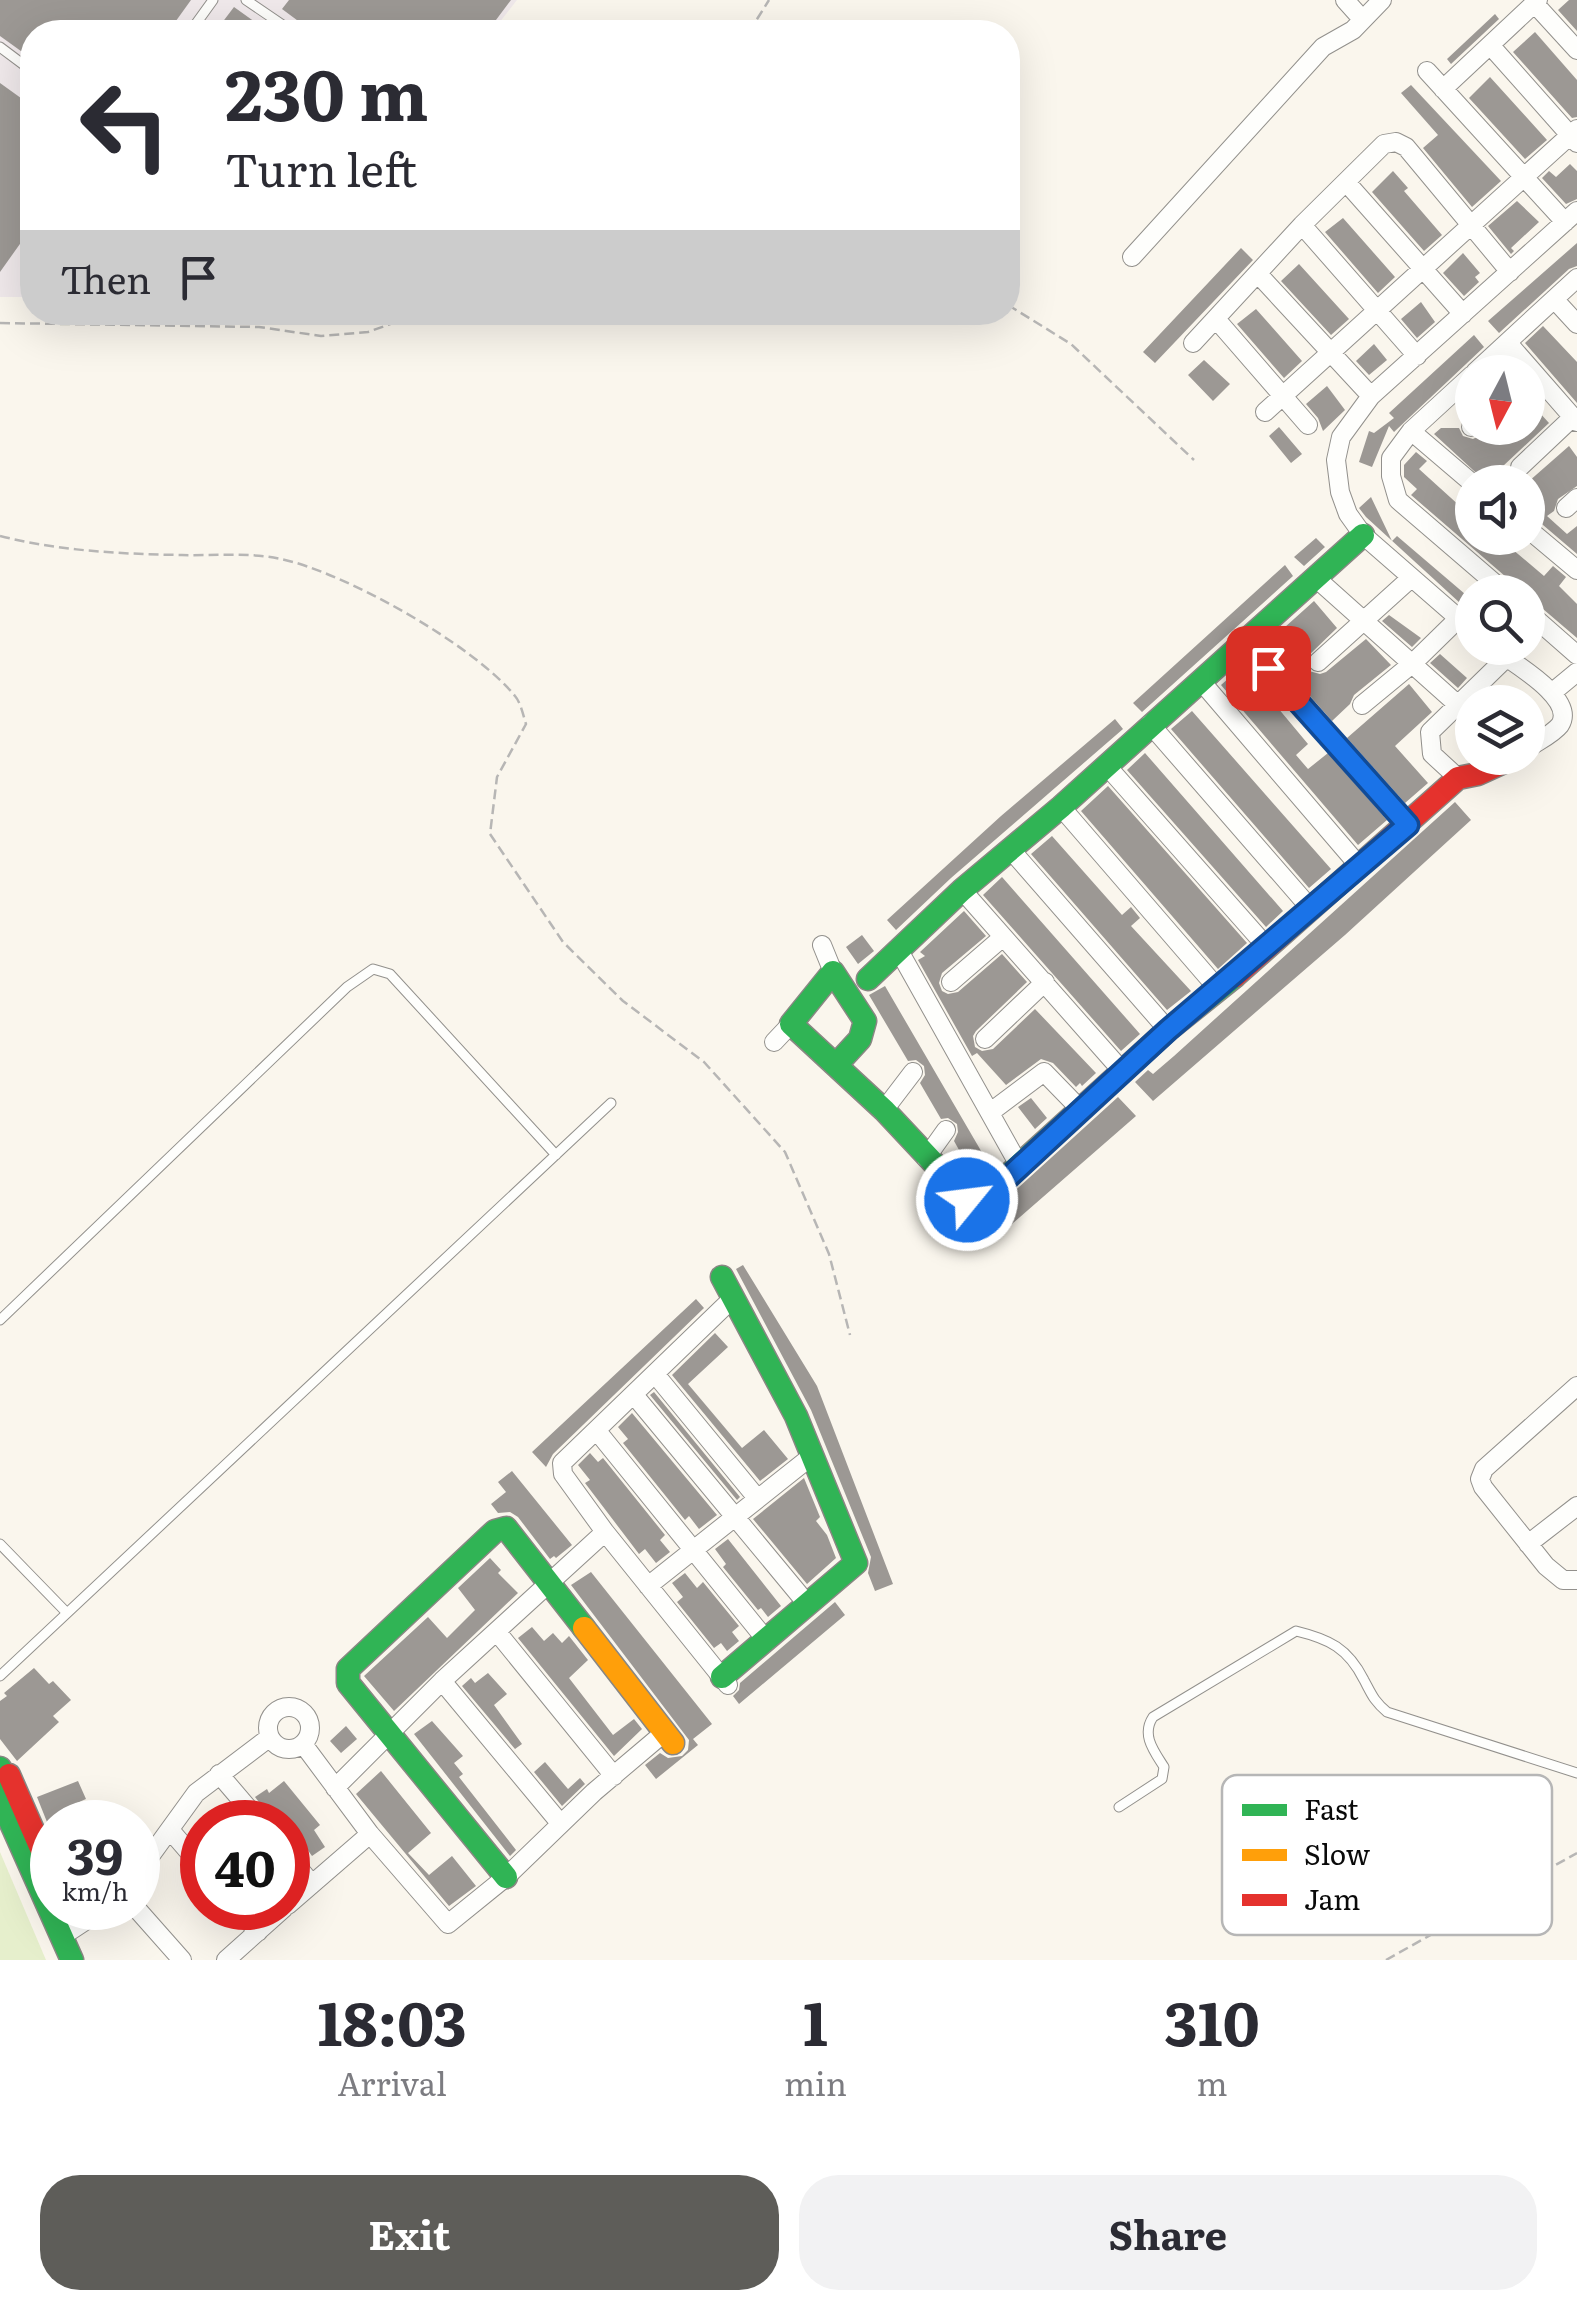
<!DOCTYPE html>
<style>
:root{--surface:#fff;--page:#f2f2f3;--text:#2b2b33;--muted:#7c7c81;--accent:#5e5d59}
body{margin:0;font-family:Literata,serif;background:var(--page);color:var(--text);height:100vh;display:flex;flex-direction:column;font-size:38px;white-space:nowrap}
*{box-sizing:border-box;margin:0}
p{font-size:32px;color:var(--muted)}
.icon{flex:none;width:55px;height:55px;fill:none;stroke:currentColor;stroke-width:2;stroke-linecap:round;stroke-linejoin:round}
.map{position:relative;height:1960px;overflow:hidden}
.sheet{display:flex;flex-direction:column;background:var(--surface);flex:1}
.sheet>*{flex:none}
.guide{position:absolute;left:20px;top:20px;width:1000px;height:305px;border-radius:40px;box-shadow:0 10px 40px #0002;background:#fff;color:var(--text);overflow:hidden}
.needle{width:65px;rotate:187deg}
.tools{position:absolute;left:1455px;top:355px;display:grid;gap:20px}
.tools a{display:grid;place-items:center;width:90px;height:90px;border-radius:50%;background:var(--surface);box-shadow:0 10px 40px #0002;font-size:50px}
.speed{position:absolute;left:30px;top:1800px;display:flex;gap:20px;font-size:50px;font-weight:700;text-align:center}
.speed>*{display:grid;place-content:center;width:130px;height:130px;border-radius:50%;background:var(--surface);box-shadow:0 10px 40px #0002;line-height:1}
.speed small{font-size:25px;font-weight:400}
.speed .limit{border:15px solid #d22;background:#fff;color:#111}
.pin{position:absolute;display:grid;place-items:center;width:85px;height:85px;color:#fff;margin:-42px;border-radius:20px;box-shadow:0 5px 15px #0006}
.me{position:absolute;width:110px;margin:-55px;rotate:61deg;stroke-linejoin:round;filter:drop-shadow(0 0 8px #0008)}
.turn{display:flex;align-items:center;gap:35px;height:210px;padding:0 40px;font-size:45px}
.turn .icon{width:130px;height:130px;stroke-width:2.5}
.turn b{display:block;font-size:70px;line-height:85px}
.then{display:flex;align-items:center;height:95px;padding:0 40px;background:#0003;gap:20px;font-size:38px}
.eta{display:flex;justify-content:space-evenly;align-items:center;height:170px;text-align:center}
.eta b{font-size:60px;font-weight:700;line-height:70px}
.cta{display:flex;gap:20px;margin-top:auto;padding:20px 40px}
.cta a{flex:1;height:115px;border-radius:40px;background:var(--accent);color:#fff;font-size:40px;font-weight:700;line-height:115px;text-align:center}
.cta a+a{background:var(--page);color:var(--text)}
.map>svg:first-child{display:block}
</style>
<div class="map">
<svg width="1577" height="1960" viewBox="0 0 1577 1960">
<rect width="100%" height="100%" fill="#faf6ed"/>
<path fill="#f0e9eb" d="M0,0H517L492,32H32V297H0Z"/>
<path fill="#e6efcc" d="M0,1852L46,1960H0Z"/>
<path fill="#9c9894" d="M0,0H191L168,32H32V59L0,36Z
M289,0H511L487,32H313L282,9Z
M1569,0H1577V31L1558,10Z
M234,7L269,32H215Z
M1495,14L1499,19L1451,64L1447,59Z
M1535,32L1577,80V117L1572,118L1513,52Z
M1490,77L1547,140L1525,159L1469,98Z
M0,83L32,106V227L0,272Z
M1411,85L1501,181L1472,207L1423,148L1438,135L1401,93Z
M1570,164L1577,171V199L1566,204L1542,178L1549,171L1556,177Z
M1393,171L1408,188L1404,191L1442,235L1424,251L1372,192Z
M1517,201L1539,222L1511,248L1514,251L1511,254L1488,226Z
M1343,218L1395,277L1378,293L1325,232Z
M1577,243V266L1569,269L1499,333L1488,321Z
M1241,248L1253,260L1155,363L1143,352Z
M1463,253L1480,273L1475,277L1479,282L1464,296L1443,273Z
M1299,264L1349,319L1331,335L1281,281Z
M1421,302L1435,322L1417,338L1401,319Z
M1256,309L1302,361L1284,378L1237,324Z
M1543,326L1577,362V403L1525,343Z
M1474,335L1484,347L1394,432L1389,426L1372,467L1359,462L1369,431L1374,433L1394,418L1389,413Z
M1374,344L1387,360L1369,375L1356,361Z
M1204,360L1230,384L1213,401L1188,375Z
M1327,386L1345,410L1323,431L1318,418L1306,404Z
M1528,400L1549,423L1486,482L1434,434L1441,428H1459L1463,436L1473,439L1481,435L1484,428H1528Z
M1279,427L1302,454L1291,463L1269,436Z
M1569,446L1577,457V486L1558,499L1554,511L1547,516L1567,534L1577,526V554L1536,519L1528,517V482Z
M1416,452L1427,461L1419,469L1472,517V538H1499L1544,576L1553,566L1566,577L1559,586L1577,604V638L1536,603L1528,600V592H1517L1513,583L1411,495L1417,489L1404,477V465Z
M1371,497L1392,541L1397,536L1472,600V614L1366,517L1359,508Z
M1316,538L1325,547L1304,566L1294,557Z
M1285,565L1293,576L1142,712L1133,703Z
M1314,601L1337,628L1307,657L1309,671L1320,674L1326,672L1366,639L1391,665L1354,695L1350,704L1332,721L1265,645Z
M1389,615L1421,638L1412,647L1382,621Z
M1440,654L1467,678L1458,688L1430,663Z
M1247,662L1251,667L1247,671L1308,744L1296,755L1308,769L1328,753L1387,820L1358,845L1221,685Z
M1409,684L1432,712L1395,746L1428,783L1405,803L1347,738Z
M1192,711L1331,869L1309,888L1171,729Z
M1115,719L1123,729L951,878L896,930L887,920L1001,816Z
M1145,753L1283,911L1266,927L1127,770Z
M1108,786L1247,943L1218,969L1081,811Z
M1455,802L1471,820L1345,935L1153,1101L1135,1082L1148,1070L1153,1074L1174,1056Z
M1052,836L1122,915L1131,907L1140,918L1131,926L1191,991L1167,1010L1031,854Z
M1002,877L1140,1034L1121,1051L983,895Z
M964,911L986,936L942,973L939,983L942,991L948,994L958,992L1002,954L1027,982L976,1031L973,1036L975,1047L982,1051L993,1049L1035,1009L1096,1073L1082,1086L1080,1083L1076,1087L1053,1063L1041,1059L1006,1085L977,1053L972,1056L918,960L925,956L920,952Z
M862,935L874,951L858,964L846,947Z
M885,986L991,1168L976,1180L954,1141L958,1132L957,1124L948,1118L941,1119L920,1083L925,1075L924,1066L916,1060L908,1061L869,995Z
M1118,1097L1136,1116L1012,1224L997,1207Z
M1031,1098L1047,1118L1035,1129L1018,1107Z
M743,1265L817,1386L893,1584L875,1591L868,1573L871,1557L811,1410L736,1269Z
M696,1299L704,1308L553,1454L546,1467L532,1452Z
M715,1333L728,1347L688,1384L742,1448L764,1430L788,1459L760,1481L672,1375Z
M654,1392L740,1497L737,1500L650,1395Z
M632,1413L717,1515L699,1529L689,1516L685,1520L623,1443L628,1439L618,1427Z
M590,1453L598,1462L603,1458L665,1535L660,1540L670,1552L656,1563L645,1549L639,1554L585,1483L590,1480L578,1465Z
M512,1471L572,1545L556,1558L554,1556L550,1559L518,1517L510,1512L498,1513L491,1504L506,1492L498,1482Z
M804,1478L820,1517L816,1521L827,1535L836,1558L807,1584L753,1519Z
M728,1539L781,1606L768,1617L761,1608L758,1610L723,1567L726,1564L715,1549Z
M490,1558L501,1570L498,1573L518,1593L394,1711L364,1676L428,1617L447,1638L475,1610L458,1588Z
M591,1572L712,1724L693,1739L698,1745L656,1779L645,1765L660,1753L668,1758L682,1756L688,1750L689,1740L571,1585Z
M685,1573L697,1588L703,1582L739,1626L732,1632L739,1641L727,1651L721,1643L714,1648L677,1602L683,1597L672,1583Z
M835,1602L845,1615L739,1704L733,1696L739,1690L740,1683Z
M532,1627L544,1641L553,1633L562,1643L569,1636L588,1660L569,1678L613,1735L634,1719L642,1729L614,1756L518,1638Z
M34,1668L49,1684L53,1681L71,1700L53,1716L59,1722L17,1761L0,1739V1701L7,1696L4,1693Z
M488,1673L507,1694L494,1705L522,1744L515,1749L462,1686L471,1678L475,1683Z
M432,1721L463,1756L454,1763L463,1774L459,1777L516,1850L510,1856L414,1734Z
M346,1726L357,1739L341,1753L330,1741Z
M545,1762L568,1789L580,1778L585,1784L562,1806L534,1772Z
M381,1771L431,1833L408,1853L429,1875L452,1856L476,1886L449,1906L356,1794Z
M78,1781L86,1799L63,1809L65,1814L47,1822L37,1797Z
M284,1781L320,1825L314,1830L325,1847L312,1856L300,1839L294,1844L288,1843V1822H274L255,1797L267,1789L269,1793Z"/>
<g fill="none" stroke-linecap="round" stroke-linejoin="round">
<defs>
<path id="lane" d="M246,0L293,32
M190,32L213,0
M0,47L32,71
M0,1320L347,987L373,969L390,974L556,1155
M0,1544L67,1613
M0,1676L611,1103
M1119,1807L1162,1779L1164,1767C1154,1751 1141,1735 1153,1717L1296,1631C1329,1639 1348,1648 1364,1680C1372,1695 1374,1701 1387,1712L1577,1773"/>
<path id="street" d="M1345,0L1362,19
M1534,3L1577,50
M1490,45L1577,143
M1427,71L1565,222
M1443,89L1538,0
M1346,182L1463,314
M1302,225L1417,356
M1132,257L1323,47L1353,30L1382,0
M1258,274L1371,396
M1554,299L1577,324
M1216,319L1308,425
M1193,343L1302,225L1384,144L1396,142L1406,147L1510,272
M1508,343L1577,422
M1475,372L1577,278
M1472,375L1411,431L1391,458V476L1398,500L1505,592
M1265,412L1577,129
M1471,427L1472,426
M1411,431L1472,483
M1520,467L1573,417
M1566,508L1577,498
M1528,529L1577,570
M1317,579L1457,704
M1528,612L1577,655
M1472,630L1363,535L1348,514L1340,492L1336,460L1341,437L1371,396L1577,211
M1245,641L1408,825
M1493,648C1511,662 1577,698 1560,725C1553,734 1538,741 1528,748
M1318,662L1411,578
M1200,680L1360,867
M1554,691L1577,672
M1362,705L1413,663L1458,619
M1150,724L1311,909
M1106,765L1266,946
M1458,778L1432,754L1430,732L1506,658
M1061,807L1219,990
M1011,850L1168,1030
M962,890L1123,1072
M822,945L833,972
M898,949L1019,1165
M951,982L1003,937
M985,1039L1045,982
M774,1042L791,1024
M884,1110L913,1072
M992,1111L1044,1072L1080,1109
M926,1158L946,1130
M957,1228L974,1206
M655,1374L757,1498
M1577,1386L1484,1469L1480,1479L1483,1487L1546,1566L1563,1580H1577
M634,1395L808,1605
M597,1431L767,1641
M605,1532L563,1474L562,1463L732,1299
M1528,1544L1577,1506
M648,1586L813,1455
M497,1632L614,1776
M442,1681L560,1823
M268 1728a21 21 0 1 1 42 0a21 21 0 1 1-42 0Z
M303,1744L370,1834L448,1924L506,1877L594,1792L665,1732
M219,1774L260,1822
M335,1788L442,1681L605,1532L728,1685
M170,1830L202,1867
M288,1855L311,1883
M138,1873L196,1793L270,1737
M288,1905L370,1834
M136,1908L182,1960
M237,1908L258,1932
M61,1937L105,1908
M226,1960L284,1908"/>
<path id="fast" d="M868,979L962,890L1061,807L1363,535
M837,1064L860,1039L865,1021L833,972L791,1024L884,1110L974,1206L1168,1030L1234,977
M722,1277L796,1416L856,1563L722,1677
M0,1768L6,1812L72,1960
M506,1877L348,1683V1669L495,1531L506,1528L584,1628"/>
<path id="slow" d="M584,1628L673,1743"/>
<path id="jam" d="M1234,977L1458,778L1478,774L1513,758
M9,1775L43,1853"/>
</defs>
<use href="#lane" stroke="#92908c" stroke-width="11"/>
<use href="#street" stroke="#92908c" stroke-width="20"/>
<use href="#fast" stroke="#898783" stroke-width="25"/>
<use href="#slow" stroke="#898783" stroke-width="25"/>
<use href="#jam" stroke="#898783" stroke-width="25"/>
<path stroke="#b7b6b5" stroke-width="2.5" stroke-dasharray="10 5" stroke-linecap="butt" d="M749,32L769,0
M1008,305L1071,344L1194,460
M0,323L259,327L321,336L368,332L424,312
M0,536C60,551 120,554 182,555C213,556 249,552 281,559C344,572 474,645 515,696C521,703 523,715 526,724L497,777L490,834L563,942L623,1001L704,1062L785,1152L829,1254L850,1335
M1386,1960L1577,1853"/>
<use href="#lane" stroke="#fefefc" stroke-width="9"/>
<use href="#street" stroke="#fefefc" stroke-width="18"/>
<use href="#fast" stroke="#30b455" stroke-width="22"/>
<use href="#slow" stroke="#ff9f0a" stroke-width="22"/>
<use href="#jam" stroke="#e5322d" stroke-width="22"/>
</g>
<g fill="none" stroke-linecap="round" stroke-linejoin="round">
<defs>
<path id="route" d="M967,1200L974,1206L988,1196L1168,1030L1408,825L1268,668"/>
</defs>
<use href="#route" stroke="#114b97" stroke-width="25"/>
<use href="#route" stroke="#1a73e8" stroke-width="18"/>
</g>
<rect x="1222" y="1775" width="330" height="160" rx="15" fill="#fff" stroke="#b6b6b6" stroke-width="2.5"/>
<rect x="1242" y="1804" width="45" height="12" fill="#30b455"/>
<rect x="1242" y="1849" width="45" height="12" fill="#ff9f0a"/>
<rect x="1242" y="1894" width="45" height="12" fill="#e5322d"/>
<g font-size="28" fill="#0a0a0a">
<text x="1304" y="1820">Fast</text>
<text x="1304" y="1865">Slow</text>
<text x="1304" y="1910">Jam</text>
</g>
</svg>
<div class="tools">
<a><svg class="needle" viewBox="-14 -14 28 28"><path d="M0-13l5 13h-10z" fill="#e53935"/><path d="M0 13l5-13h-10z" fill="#7c7c81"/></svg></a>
<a><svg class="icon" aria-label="sound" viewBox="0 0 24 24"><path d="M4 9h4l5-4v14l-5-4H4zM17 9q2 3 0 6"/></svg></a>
<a><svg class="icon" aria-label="search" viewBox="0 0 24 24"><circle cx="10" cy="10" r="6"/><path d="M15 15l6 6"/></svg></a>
<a><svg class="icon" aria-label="layers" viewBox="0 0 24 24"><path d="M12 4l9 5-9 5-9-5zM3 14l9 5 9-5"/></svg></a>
</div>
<div class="speed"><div>39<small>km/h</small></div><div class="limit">40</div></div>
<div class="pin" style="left:1268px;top:668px;background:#d93025"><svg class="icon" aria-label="arrive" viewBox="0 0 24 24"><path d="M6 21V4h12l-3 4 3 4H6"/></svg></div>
<svg class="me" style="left:967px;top:1200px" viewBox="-20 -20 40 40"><circle r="17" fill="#1a73e8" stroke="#fff" stroke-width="3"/><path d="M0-11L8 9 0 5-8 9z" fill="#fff"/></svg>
<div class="guide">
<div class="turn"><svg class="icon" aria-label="left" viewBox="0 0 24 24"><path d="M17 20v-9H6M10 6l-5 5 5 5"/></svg><div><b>230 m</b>Turn left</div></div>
<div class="then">Then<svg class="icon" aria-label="arrive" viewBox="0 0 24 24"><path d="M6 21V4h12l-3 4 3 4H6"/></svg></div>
</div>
</div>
<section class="sheet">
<div class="eta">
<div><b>18:03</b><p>Arrival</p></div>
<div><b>1</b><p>min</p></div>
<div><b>310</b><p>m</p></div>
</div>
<div class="cta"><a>Exit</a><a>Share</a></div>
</section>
